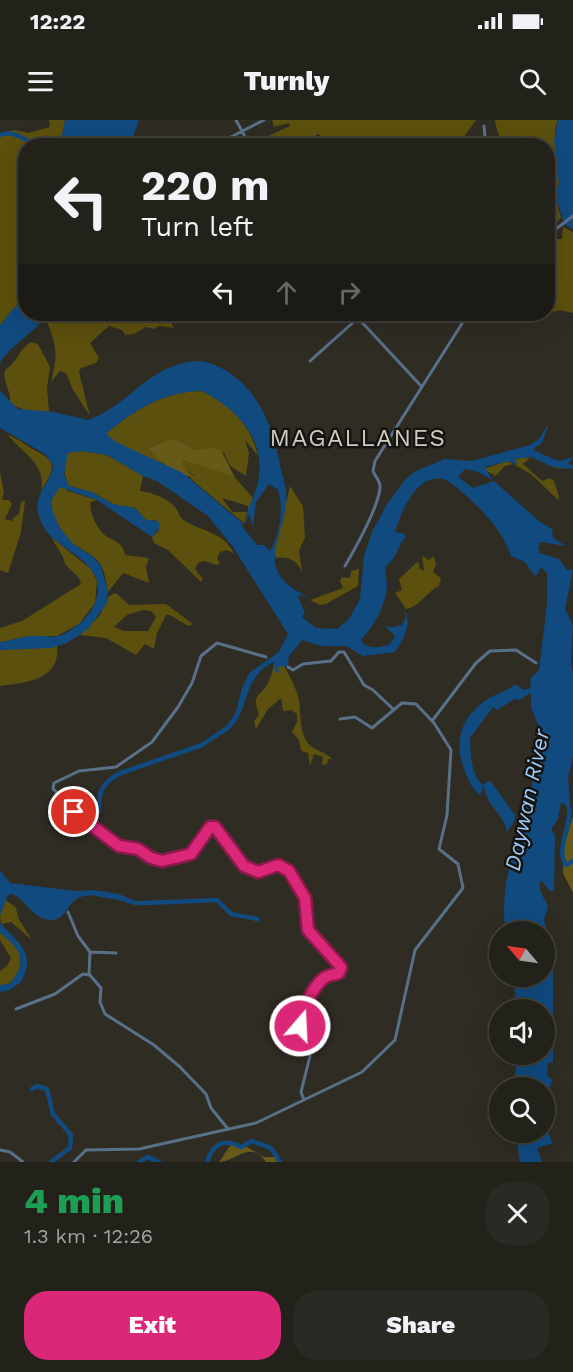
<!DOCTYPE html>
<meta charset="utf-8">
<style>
:root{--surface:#22211a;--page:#2a2923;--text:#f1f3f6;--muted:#a2a3a2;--line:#3f3e39;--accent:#db2777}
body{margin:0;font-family:"Work Sans",sans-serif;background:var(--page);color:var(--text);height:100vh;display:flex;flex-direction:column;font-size:22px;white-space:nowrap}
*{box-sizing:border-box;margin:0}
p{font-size:20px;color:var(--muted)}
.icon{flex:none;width:33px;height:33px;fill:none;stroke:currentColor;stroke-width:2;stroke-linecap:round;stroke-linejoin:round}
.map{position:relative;height:1042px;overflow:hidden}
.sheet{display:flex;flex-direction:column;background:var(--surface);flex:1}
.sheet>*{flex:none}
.hud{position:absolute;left:18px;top:18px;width:537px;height:183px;border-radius:24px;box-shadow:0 6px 24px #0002,0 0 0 2px var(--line);background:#22211a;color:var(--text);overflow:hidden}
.needle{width:39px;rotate:299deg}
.fabs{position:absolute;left:489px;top:801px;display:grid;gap:12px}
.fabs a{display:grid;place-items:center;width:66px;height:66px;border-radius:50%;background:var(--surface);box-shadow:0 6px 24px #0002,0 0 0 2px var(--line);font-size:30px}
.pin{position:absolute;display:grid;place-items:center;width:51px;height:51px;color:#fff;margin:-26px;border:3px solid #fff;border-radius:50%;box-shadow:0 2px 6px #0007}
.me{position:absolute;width:66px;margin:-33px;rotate:19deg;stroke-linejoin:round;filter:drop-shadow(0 0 4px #0008)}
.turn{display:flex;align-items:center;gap:21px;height:126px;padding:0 24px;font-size:27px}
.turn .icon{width:78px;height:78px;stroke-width:2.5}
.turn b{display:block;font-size:42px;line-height:51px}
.lanes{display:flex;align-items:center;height:57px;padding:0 24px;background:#0003;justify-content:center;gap:30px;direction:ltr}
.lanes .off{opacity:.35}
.round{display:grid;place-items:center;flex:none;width:63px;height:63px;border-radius:24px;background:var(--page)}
.head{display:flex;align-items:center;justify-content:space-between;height:102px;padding:0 24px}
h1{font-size:36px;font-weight:800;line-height:45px;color:#1e9e55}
.cta{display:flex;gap:12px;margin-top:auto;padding:12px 24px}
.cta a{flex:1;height:69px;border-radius:24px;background:var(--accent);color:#fff;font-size:24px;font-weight:800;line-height:69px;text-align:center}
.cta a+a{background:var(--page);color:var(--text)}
.status{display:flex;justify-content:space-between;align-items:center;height:42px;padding:0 30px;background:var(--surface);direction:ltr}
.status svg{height:16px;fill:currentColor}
header{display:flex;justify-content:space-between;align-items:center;height:78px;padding:0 24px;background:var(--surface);font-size:27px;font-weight:800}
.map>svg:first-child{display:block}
</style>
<div class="status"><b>12:22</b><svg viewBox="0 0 49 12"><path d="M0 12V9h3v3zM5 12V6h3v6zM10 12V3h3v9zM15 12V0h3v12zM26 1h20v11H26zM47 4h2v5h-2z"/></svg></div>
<header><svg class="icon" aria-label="menu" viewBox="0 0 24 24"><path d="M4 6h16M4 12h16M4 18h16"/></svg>Turnly<svg class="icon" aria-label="search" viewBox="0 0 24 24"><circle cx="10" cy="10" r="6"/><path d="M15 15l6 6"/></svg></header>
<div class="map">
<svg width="573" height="1042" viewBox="0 0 573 1042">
<rect width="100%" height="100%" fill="#2e2c23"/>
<path fill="#5c500e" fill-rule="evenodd" d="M49,0H65L60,25L26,26L25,165L20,181L0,205V13L15,10L28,13L50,7Z
M272,0H476L458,25H316L322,17L318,14L302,25H254L255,22L290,6L289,3L274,7Z
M495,0H558C551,16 558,30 559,46C561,66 553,77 561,97L548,115V26L501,25C500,16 495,5 495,0Z
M563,107L573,112V193L560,190L548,193V140L556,132L553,125H548V119H562Z
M46,194H167L174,208L160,206L153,209L146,207L134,214L125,215L122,210L109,206L90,223L99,238L96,243L81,248L79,252L90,296L73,270L66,253L60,251L51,262C59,232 56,224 45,197Z
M31,222L38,224L50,247L47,268L49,292H30L10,284C12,271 2,263 5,250C17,243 18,230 31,222Z
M203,271C231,287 250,303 258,336L245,320L249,333L246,356L230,346L224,333L209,329L196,330L180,321H164L152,326L163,345L113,321L106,314C134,290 164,271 203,271Z
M8,315C18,318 25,325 34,330C60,342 53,350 41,371C47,344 22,333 8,315Z
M82,331L107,335L143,356L140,371C151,372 171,379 177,390C179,394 180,398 185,401C201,411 226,413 234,434L227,430L220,432L217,438L220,444L217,445L204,441L198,443L195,449L203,459L201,462L168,430L154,423L152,417L159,410L155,400H146L135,388L113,384L92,372L69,366C65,355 59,342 69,332Z
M526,337L553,347L573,349L555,348L530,338L523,344L542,361L550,358L554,361L559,377L558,380L531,354L513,344L505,346L495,356L484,349L507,341L516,345L515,339Z
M181,340L232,354L253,378L248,390V386L222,378L232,392H247L244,403L192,360L190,358L195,356L186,351Z
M0,352L4,372L2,380H9L12,384L5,399L13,401V398L19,394L21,382L25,381L21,412L8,453L0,450Z
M62,366L68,371L97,380L91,382C88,391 98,411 106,416C116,422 123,423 125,435L149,438L146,447L149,463L123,453L108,472C106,462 105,449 98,441C91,433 79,429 71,422C58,409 40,380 62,366Z
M290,366L303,386L305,417L299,431L302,452C297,440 288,436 276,438L274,433Z
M51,417L91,449L97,461L95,483L79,504L57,516H33L0,522V508L22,501L81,464L79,458L65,444L63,437Z
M422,436L429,440L434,436L436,445L433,452L441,458L439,466C425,473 421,486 406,489L395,473L402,470L399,459L417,442L420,444L419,448L424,451Z
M359,449L358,466L326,484L320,485L310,480L343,468L340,461L342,457L350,458L351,451Z
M116,473L129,485L166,484L193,504L188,506L170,495H166L157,513L154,529L145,524L136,535L106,518L80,515L100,495L109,476ZM143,490L151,491L156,497L148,511H124L114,507L127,495Z
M57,526C61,560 25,563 0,566V530Z
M275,542L277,544L275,552L279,545L284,546C287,550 297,571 298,576C302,591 298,610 308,623C314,631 325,631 332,639H328L327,644L322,645L323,637L314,634L310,646L308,633L301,631L299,620L292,612L297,602V594L291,590L283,591L281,578L268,589L256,609L254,601L259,595C252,574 258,578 267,565C271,559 273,547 275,542Z
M6,780L16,788L18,798L32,820L11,802L1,804L0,795Z
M0,813C5,817 12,821 16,826C25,839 19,867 0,865V851L7,846L11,838L0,820Z"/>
<path fill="#675a19" d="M176,319L196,330L212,328L221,330L234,356L182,340L186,351L196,358C180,355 157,343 149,328L164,321Z
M573,696V773L563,753L564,726Z
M232,1023L240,1027L245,1026L264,1037H276L279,1042H266C251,1019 235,1042 219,1042Z"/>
<path fill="#114a7f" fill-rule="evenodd" d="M65,0H139L130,25H60Z
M558,0H573V109L564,104L556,76L559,64L554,21Z
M25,165L26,194H46C37,213 11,223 0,243V205L20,181Z
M202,241C249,252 271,297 279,340C282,357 288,367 286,385C284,404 273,425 275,443C278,461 295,470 309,478L300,475L298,477L305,493L302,497L316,508L337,509L349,499L360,479L364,436L372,412L387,384L405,360L414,352L444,339L471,341L530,325L539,319L549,303L542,323L534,328L535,331L559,341L573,337L568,344L573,345V349L553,347L531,337L515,339L518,345L509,341L485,347L492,360L478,352L465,349L458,357L473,368L494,361L539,401L552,409L553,418L566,426L541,422L538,427L540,433L559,439L567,450H573L565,489L573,505L571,543L573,553V637L568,657L571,694L565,684L561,683L558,699L551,709L555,715L554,771H550L541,760C537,771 544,777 548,786L544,800L553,835V942L548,943L547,956L552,960C546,981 542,1002 553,1023L537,1028L542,1042H520L516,1013L544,1012V968L513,967L518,935L544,934V890L517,889L513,857L544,856V812L506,811C499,779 512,724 527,695L524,690L545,623L531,587V573L519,580L515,579L497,590L493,587L470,618C471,633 470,654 483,665L488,661L492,663L515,695V700L507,712C505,695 486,686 484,666L480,675C470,668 466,654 462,643C454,615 466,591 491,577C499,573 511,569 515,564L524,570L530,568L531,558L539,550L547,485V453L541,447L537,455H534L525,442L511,436C504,416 493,402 478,387C472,381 450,360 443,359C415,354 401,393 395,412L405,414L406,417C396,427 399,436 385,447C385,454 387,460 387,467C385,487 374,506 361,520C366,530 382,528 390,524L395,516L385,506L393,507L402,505L406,497L404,490C413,502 403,521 395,532L363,536L346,526H321L302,520L289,536L288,546L278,547L279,553L275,552L274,542C238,558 253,599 221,615L236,592L242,568L249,553L279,532L288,514L233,427L208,396L157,361L143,356L107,335L82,331L68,333L64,354L69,366L92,372L113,384L135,388L146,400L158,401L160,407L152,417L97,380L60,367L52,379V389L59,407L73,424L92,436L101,446L108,472L107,483L88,509L67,523L51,528L0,530V522C11,521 21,516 32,516C40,515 51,518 59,516C85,507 112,473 90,448C73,427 44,423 38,392C34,373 52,362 53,345L45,334L0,308V271L18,289L54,292L88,300C130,286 150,241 202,241ZM202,271C246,294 275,332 251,382C247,389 247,398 243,404L183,353L118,323L106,314C134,290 164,271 202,271ZM269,364L278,370C284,389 280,414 270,431L264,425H257L241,405L245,403L249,394L253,406L256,382Z
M0,750L10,763L75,771L94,770L119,774L135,781H150C134,794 115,772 97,775C91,776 84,775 78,778C67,784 65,801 50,800C33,799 26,780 12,774L8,775L0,795Z
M0,803C18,823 37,832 21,862L10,870L0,872V865L9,864C29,842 21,829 0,813Z"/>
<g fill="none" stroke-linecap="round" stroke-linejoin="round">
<path stroke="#114a7f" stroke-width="4.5" d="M0,15C14,10 24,19 36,26
M569,688C572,706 555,729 566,745L573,741
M99,691C98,672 102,664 118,654L202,625L227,608
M97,774L119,778
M144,783L217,780L231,794L257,799
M32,969L37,966L47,969L53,994L71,1015L70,1028L51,1042
M139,1042L148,1037L159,1042
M207,1042C213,1023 225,1018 241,1027L252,1021L271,1028L280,1042"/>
<path stroke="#5a7089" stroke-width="3" d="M236,0L250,26
M179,26L223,21L264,0
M480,26L485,17L484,6
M548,115L573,96
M362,194L358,198L422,267
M516,194L518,196
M310,241L358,198
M345,446C356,427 378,388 380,368C381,361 375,357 373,351L375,341L468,194
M266,537L217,523L201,536L192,563L178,587L152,622L116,647L79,651L54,663L53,669L69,683L80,698L119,726L138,729L151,738L162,741L191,734L210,707H215L244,746L258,752L278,745L289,751L305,778L307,810L341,847L339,853L322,860L312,873L299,899L300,910L310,936L301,972L304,980
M288,547L293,550L303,544L331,541L339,532H344L364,565L373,570L393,589
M432,601L476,543L490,531L516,530L536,543
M68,792L78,816L90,832L89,854L101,868L100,882L105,894L154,925L180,947L206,974L211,988L228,1009
M90,832L116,833
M16,889L55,874L83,854L89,855
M0,1030L10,1032L23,1042
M74,1042L86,1030L139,1029L256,1003L362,952L395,920L415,830L463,768L458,744L439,729L447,695L451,630L434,603L416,584L402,583L372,608L355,597L340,599"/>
</g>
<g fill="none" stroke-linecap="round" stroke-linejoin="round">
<defs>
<path id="route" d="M74,692L119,726L138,729L151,738L162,741L191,734L210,707H215L244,746L258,752L278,745L289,751L305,778L308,810L341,847L339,853C334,855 328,855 324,858C315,864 298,895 300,906"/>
</defs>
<use href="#route" stroke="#8e194d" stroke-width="15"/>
<use href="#route" stroke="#db2777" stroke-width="10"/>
</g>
<g text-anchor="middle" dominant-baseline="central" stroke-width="5" stroke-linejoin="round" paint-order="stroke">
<g font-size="22" font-style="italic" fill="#9dc8f7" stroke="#151410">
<text transform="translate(527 680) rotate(-78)">Daywan River</text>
</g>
<g font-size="24" letter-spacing="1.5" fill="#ceccc1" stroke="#151410">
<text x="358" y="318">MAGALLANES</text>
</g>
</g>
</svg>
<div class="fabs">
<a><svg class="needle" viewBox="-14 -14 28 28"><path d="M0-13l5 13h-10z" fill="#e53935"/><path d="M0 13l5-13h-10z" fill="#a2a3a2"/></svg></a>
<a><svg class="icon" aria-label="sound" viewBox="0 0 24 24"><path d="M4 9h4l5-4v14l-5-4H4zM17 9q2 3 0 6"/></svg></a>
<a><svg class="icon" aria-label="search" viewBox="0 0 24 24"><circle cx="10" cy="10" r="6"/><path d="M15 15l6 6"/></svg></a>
</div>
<div class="pin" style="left:74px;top:692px;background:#d93025"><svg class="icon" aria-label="arrive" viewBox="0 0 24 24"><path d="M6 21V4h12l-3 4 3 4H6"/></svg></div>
<svg class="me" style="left:300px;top:906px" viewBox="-20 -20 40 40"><circle r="17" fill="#db2777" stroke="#fff" stroke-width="3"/><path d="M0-11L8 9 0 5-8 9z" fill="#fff"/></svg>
<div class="hud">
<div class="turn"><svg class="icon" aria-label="left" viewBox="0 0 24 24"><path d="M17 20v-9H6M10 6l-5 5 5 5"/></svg><div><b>220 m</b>Turn left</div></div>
<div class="lanes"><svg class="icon" aria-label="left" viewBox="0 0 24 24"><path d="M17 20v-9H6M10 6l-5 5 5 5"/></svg><svg class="icon off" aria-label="ahead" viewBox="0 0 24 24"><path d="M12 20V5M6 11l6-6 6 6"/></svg><svg class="icon off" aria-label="right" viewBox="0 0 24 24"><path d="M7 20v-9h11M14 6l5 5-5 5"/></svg></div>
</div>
</div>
<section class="sheet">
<div class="head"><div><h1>4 min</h1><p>1.3 km · 12:26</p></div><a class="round"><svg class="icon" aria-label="close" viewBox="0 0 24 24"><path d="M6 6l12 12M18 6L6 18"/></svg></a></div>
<div class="cta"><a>Exit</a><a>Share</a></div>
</section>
